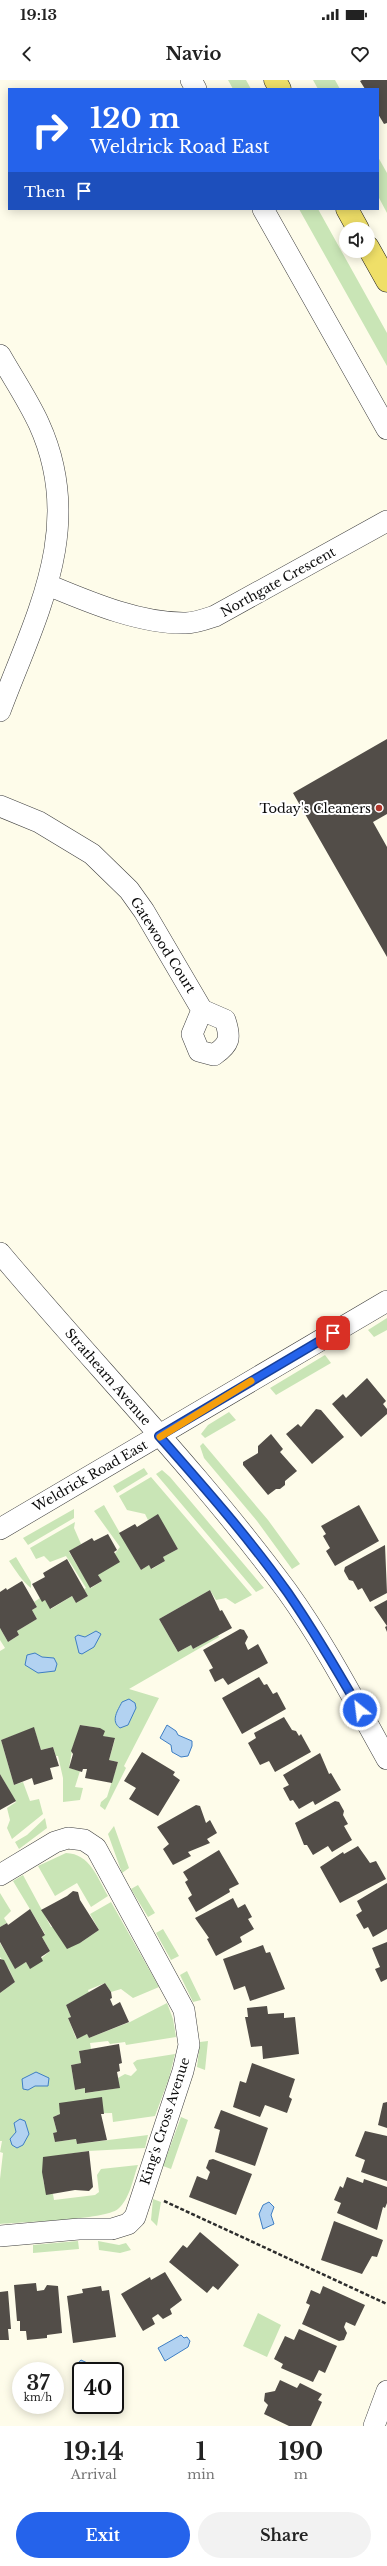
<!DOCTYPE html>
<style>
:root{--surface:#fff;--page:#f2f2f2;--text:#222;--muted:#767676;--accent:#2563eb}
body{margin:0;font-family:"Libre Baskerville",serif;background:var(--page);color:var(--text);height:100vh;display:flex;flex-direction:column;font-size:15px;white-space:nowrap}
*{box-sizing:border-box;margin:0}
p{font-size:13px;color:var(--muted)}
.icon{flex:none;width:22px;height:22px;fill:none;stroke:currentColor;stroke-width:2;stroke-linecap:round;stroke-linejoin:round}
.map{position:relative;height:2346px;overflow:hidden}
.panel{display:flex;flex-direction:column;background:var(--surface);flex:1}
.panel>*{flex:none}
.banner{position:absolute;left:8px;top:8px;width:371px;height:122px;border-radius:0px;box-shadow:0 2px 10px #0003;background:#2563eb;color:#fff;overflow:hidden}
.controls{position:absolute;left:339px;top:142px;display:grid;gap:8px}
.controls a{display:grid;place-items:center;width:36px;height:36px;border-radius:50%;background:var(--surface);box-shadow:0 2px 10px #0003;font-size:20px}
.speed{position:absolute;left:12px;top:2282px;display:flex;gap:8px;font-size:20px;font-weight:700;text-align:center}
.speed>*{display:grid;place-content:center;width:52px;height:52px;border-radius:50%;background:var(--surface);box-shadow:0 2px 10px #0003;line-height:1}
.speed small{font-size:10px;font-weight:400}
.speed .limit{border:2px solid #111;border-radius:6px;background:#fff;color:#111}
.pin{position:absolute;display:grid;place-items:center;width:34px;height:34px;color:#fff;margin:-17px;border-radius:8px;box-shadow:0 2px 6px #0006}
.me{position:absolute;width:44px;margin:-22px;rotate:331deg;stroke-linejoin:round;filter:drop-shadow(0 0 3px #0008)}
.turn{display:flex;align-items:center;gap:14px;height:84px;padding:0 16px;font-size:18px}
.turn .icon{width:52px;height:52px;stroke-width:2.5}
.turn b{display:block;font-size:28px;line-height:34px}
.then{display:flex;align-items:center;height:38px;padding:0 16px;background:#0003;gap:8px;font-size:15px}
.eta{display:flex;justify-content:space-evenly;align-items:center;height:68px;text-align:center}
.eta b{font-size:24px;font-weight:700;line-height:28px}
.button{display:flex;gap:8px;margin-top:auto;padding:8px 16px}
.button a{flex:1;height:46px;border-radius:24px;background:var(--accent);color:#fff;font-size:16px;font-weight:700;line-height:46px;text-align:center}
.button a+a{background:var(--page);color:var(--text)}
.status{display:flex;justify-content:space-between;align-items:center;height:28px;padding:0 20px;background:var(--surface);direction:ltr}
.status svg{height:11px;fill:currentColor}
header{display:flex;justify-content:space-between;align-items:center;height:52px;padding:0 16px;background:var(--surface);font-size:18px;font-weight:700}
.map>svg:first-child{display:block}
</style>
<div class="status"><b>19:13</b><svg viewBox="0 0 49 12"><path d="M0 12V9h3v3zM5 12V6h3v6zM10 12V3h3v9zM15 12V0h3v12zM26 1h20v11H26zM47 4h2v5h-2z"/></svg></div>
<header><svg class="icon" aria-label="back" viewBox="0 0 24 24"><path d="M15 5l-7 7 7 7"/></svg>Navio<svg class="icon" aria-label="heart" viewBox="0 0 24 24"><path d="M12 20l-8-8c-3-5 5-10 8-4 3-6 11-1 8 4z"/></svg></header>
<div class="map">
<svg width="387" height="2346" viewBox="0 0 387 2346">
<rect width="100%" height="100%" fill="#fefcea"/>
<path fill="#c9e5b6" d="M228,0H246L251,9H233Z
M313,0H335L340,9H318Z
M378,77L387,93V133L378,116Z
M299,129H318L387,253V286Z
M387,1238V1250L374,1257L368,1250Z
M325,1275L331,1283L276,1315L270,1308Z
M229,1332L236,1340L205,1358L201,1354L208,1345Z
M203,1363L268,1440L300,1484L292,1489L257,1441L204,1378L200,1366Z
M144,1388L148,1394L117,1413L113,1406Z
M162,1390L170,1397L264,1508L256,1512L156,1394Z
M151,1397L252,1515L235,1524L226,1518L216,1520L210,1510L159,1539L178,1572L191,1565L193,1569L218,1555L219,1557L129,1609L159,1618L124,1686L126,1688L105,1730L100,1726L101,1722L107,1717L118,1682L109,1680L115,1659L103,1656L100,1648L80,1645L75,1663L73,1665L69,1688L80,1691L75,1707L83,1708L80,1720L63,1722V1698L58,1676H56L53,1667L41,1670L34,1648L1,1660L14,1705L23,1702L30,1721L39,1719L43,1734L12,1759L7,1748L10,1740L7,1728L16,1722L0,1694V1571L5,1568L0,1560V1548L8,1562L19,1555L17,1551L37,1539L32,1530L37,1527L34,1522L40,1518L45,1520L51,1529L72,1516L76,1523L88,1516L84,1509L86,1508L66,1476L50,1482L44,1476L36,1479L30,1468L75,1442L74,1448L81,1464L69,1472L91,1508L102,1501L98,1495L120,1467L94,1431L104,1425L141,1490L149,1485L152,1489L165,1481L163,1477L178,1469L157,1435L148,1440L145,1434L127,1430L119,1416Z
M74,1429V1438L28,1465L23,1458Z
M16,1477L31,1502V1508C22,1501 16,1491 9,1481Z
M45,1738L47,1748L19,1769L15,1762L27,1755Z
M114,1746L129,1788L122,1793L108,1754Z
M66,1773C90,1774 97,1797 108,1816L91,1827L77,1803L55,1816L38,1786Z
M23,1795L51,1847L54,1846L78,1863H80L99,1850L90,1834L111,1822L159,1907L133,1918L121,1909L111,1912L105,1903L88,1910L89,1913L66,1925L71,1937L68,1938L76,1958L87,1954L89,1958L130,1942L167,1923L173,1939L176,1957L126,1965L125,1962L110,1964L108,1961L90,1963L91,1969L79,1971L81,1983L71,1985L75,2010L85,2008L86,2013L119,2008L118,1998L125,1994L131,1996L137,1990L133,1983L137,1980L175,1974L169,1998L155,2036L113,2042L112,2033L60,2034L53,2037L57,2052L53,2053L55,2062L76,2059L77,2064L148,2055L145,2068L88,2071L43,2078V2100L47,2114H53L54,2120L95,2115L99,2112L97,2095L101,2089L138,2085C133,2098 130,2119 118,2129C105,2140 21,2142 0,2144V2099L3,2073L0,2072L2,2061H0V1913L15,1902L9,1889L0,1877V1863L15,1888L26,1882L30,1888L50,1871L42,1857L45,1854L13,1801Z
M138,1805L155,1833L148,1837L131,1809Z
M0,1813L11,1831L4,1838L7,1843L0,1847Z
M163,1849L179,1876L171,1880L156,1853Z
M187,1891L201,1920L193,1922L180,1895Z
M208,1961L205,1990L197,1987L200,1962Z
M181,2037L188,2040L171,2089L163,2086Z
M153,2119L161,2122L157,2146L151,2140Z
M78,2161L79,2169L33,2173V2165Z
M98,2161L119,2165L126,2163L131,2170L120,2173L99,2170Z
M258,2233L281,2245L267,2277L243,2266Z"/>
<path fill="#b2d2f1" stroke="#3e7ec3" d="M96,1551L101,1554L94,1567L82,1574L79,1573L75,1557L78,1555L85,1557Z
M35,1573L42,1577L54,1578L57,1584L55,1591L38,1593L25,1585L27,1575Z
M129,1619L135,1623L136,1628L128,1645L120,1648C110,1641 118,1630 122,1622Z
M167,1645L176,1651L178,1655L192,1661V1666L188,1676L181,1677L172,1672L171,1665L160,1658Z
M36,1992L49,1998L48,2006H35L28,2010L23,2009L22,1999Z
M20,2039L25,2041L29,2054L23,2065L17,2068L12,2065L10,2059L16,2052L14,2043Z
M269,2122L274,2127L271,2135L274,2144L263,2149L259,2134L263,2125Z
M181,2255L184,2258L187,2257L190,2261L188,2267L165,2281L158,2268Z
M81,2280L104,2291H81V2299C75,2296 75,2284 81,2280Z"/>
<path fill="#524d48" d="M362,0H387V43L384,44L378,34V9H365L360,1Z
M387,659V734L373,742L387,767V877L293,713Z
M367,1298L386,1321L383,1324L387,1329V1334L361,1357L332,1324L343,1314L346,1318Z
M316,1329L321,1330L344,1357L312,1384L286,1354L298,1344L301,1347Z
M271,1354L283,1369L280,1372L297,1391L285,1401V1405L280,1409H276L268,1415L243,1385V1382L258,1373V1366Z
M359,1425L379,1461L335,1486L326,1471L330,1468L323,1456L326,1454L321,1446Z
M158,1434L178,1469L163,1477L165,1481L151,1489L149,1485L141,1490L119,1453L135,1444L137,1447Z
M108,1454L117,1470L114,1472L120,1482L98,1495L102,1501L90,1508L69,1471L92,1458L94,1461Z
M385,1465L387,1513L370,1522L362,1508L358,1510L353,1501L349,1500L344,1491L345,1487Z
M67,1479L88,1516L76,1523L72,1516L50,1529L45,1520L42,1522L32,1504L45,1497L43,1493Z
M22,1501L37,1527L32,1530L37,1539L17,1551L19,1555L8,1562L0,1548V1512L6,1508L7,1510Z
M210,1510L220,1531L222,1530L232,1548L193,1569L191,1565L178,1572L159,1539Z
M387,1520V1552L385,1547L387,1546L374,1527Z
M240,1549L244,1550L248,1557L245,1563L248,1570L258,1564L268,1583L228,1605L223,1598L215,1602L209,1590L213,1588L203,1570Z
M259,1597L264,1605L267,1604L273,1614L277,1612L286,1629L242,1654L222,1618Z
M284,1637L292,1650L296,1651L299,1656L301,1654L311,1672L275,1692L269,1681L260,1685L248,1663L256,1658L254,1653Z
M80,1645L100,1648L105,1651L103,1656L115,1658L109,1680L118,1682L112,1703L85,1698L87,1689H83L82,1692L69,1688L73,1674L71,1671Z
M34,1647L41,1670L53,1667L59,1686L50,1688L53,1699L34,1705L32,1698L14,1705L1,1660Z
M142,1672L175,1692L173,1695L180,1700L158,1736L129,1719L136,1708L124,1701Z
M320,1673L329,1694L331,1693L341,1710L315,1725L313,1721L299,1729L293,1720L290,1721L283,1708L289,1705L283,1695Z
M0,1694L16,1721L0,1730Z
M335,1721L339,1722L344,1731L343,1735L348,1744L344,1746L352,1760L332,1772L328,1766L313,1775L307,1765H304L295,1743Z
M196,1725L200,1726L206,1743L210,1740L217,1753L207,1759L210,1763L188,1772L191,1776L173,1785L163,1769L169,1764L157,1747Z
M358,1766L370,1783L376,1781L386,1799L340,1823L320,1787L343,1772L344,1774Z
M219,1770L239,1804L229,1809L230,1812L196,1832L188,1818L192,1815L185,1802L188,1800L183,1792Z
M387,1803V1849L373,1857L368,1847L364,1849L356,1835L362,1831L357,1821Z
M73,1811L78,1812L80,1820L99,1850L80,1863L67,1869L41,1830L67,1816Z
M233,1818L238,1828L245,1824L252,1837L248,1839L254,1849L240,1857L242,1862L216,1876L207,1859L209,1858L195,1838Z
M30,1829L45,1855L42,1857L50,1871L41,1877L43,1881L30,1889L26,1882L15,1889L0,1862V1847L7,1843L8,1845Z
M387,1862V1899L381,1902L375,1889L380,1887L372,1868Z
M263,1865L266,1873L270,1872L285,1909L250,1921L245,1906L234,1910L223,1879Z
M0,1879L4,1880L15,1902L0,1913Z
M105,1903L111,1912L112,1918L110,1919L113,1926L120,1922L129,1942L89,1958L87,1954L77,1959L68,1938L71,1937L66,1925Z
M267,1926L268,1934L284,1933V1938L295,1937L299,1974L263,1979L262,1966L251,1967L245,1937H248L247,1928Z
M119,1964L122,1983L119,1984L120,1991L117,1992L120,2008L85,2013V2008L75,2010L71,1985L81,1983L79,1971Z
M252,1983L295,1999L289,2017L292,2019L287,2033L265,2025L260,2037L233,2027L240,2001L246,2003Z
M102,2017L104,2034H101L107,2060L77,2064L76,2059L55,2062L53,2053L57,2052L53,2037L60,2034L59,2023Z
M387,2022V2048L378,2045L383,2023Z
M221,2030L268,2048L255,2086L215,2072L220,2050L214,2048Z
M365,2051L387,2056V2101L361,2092L365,2080L355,2076Z
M89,2071L93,2107L89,2111L75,2110L46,2115L42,2092L43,2077Z
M213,2079L252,2094L236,2135L189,2117L197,2096L207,2100L210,2092L206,2088L209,2080Z
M347,2097L363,2103L364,2099L387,2107V2123L385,2128L383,2127L377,2150L337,2133L341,2123L334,2120L340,2106L343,2108Z
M334,2141L383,2160L377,2177L372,2176L362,2194L321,2180Z
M200,2152L239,2185L218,2210L213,2206L207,2213L169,2182L183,2165L187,2168Z
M165,2192L182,2220L170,2229L172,2234L163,2239L158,2234L152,2238L155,2244L143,2251L121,2214L150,2197L151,2200Z
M36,2203L37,2211L44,2210L47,2205L58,2206L62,2253L47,2255V2258L27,2260L26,2251H20V2241H17L14,2205Z
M101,2206L102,2211L109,2210L116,2257L73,2263L67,2216L83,2213L82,2209Z
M323,2206L365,2225L355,2246L346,2242L344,2247L347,2253L344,2260L339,2261L302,2244L310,2225L306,2223L311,2210L320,2214Z
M8,2211L11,2249H8L9,2260H0V2212Z
M299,2249L337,2266L325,2293L319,2290L313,2302L281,2288L283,2284L274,2279L285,2256L294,2260Z
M280,2300L297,2308L300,2303L322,2314L318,2320L322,2322L311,2346H289L264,2334L268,2325L264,2321L265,2313L275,2311Z"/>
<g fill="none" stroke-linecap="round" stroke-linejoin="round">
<defs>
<path id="minor" d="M191,0L196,9
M263,129L387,349
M0,275C13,298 28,320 39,344C86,447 36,535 0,631
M48,505C89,522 140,544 186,543C195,543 206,539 215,536L387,441
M0,726L39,742L92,774L129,810L144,831L202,930L225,940C231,958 230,964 214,975L199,971L192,954L202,930
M0,1173C95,1286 199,1392 287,1511C325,1564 355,1622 387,1679
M0,1449L387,1221
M0,1795L55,1762L68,1758L84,1760L96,1768L184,1930L189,1965L183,1991L135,2137L128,2144L112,2149H79L0,2156
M374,2346L387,2311"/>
<path id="major" d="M275,0L280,9
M347,129L358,149
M368,167L387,201"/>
</defs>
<use href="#minor" stroke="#3e3e3e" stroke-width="22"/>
<use href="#major" stroke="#1c1c1c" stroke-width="23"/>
<path stroke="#2d2d2d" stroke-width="2.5" stroke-dasharray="4 2" stroke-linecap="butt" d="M164,2121L387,2224"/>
<use href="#minor" stroke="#fff" stroke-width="21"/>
<use href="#major" stroke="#efdf68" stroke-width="22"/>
</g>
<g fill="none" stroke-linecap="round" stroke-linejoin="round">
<defs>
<path id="route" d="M333,1253L159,1356C204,1407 249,1458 288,1513C314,1551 337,1590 360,1630"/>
</defs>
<use href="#route" stroke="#184099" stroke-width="10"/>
<use href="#route" stroke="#2563eb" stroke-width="7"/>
<path stroke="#f59e0b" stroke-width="7" d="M160,1357L251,1301"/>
</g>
<circle fill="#b0372d" stroke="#fff" stroke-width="1.5" cx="379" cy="728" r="4"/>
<g text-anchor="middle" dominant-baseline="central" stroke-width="4" stroke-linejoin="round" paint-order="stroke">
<g font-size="13" fill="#0b0b0b" stroke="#fff">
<text transform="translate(278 502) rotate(-29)">Northgate Crescent</text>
<text transform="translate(163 865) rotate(58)">Gatewood Court</text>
<text transform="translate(108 1297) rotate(49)">Strathearn Avenue</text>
<text transform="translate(90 1396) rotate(-30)">Weldrick Road East</text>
<text transform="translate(165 2041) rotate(-72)">King's Cross Avenue</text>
</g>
<g font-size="13" fill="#0b0b0b" stroke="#fff" text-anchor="end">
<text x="371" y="728">Today's Cleaners</text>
</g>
</g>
</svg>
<div class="controls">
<a><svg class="icon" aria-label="sound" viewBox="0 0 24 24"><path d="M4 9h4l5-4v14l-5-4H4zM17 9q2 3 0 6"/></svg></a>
</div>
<div class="speed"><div>37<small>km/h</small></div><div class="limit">40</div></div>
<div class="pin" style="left:333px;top:1253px;background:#d93025"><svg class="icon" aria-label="arrive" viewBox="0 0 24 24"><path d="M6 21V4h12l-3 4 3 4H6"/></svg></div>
<svg class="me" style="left:360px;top:1630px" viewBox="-20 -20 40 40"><circle r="17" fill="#2563eb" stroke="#fff" stroke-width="3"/><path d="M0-11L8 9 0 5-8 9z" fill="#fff"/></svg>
<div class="banner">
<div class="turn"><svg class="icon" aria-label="right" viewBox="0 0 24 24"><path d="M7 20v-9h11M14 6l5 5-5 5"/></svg><div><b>120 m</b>Weldrick Road East</div></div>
<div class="then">Then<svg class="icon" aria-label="arrive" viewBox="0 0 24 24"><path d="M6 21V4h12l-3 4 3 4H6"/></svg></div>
</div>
</div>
<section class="panel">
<div class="eta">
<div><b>19:14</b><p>Arrival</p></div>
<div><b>1</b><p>min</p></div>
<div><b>190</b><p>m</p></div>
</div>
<div class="button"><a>Exit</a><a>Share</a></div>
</section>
